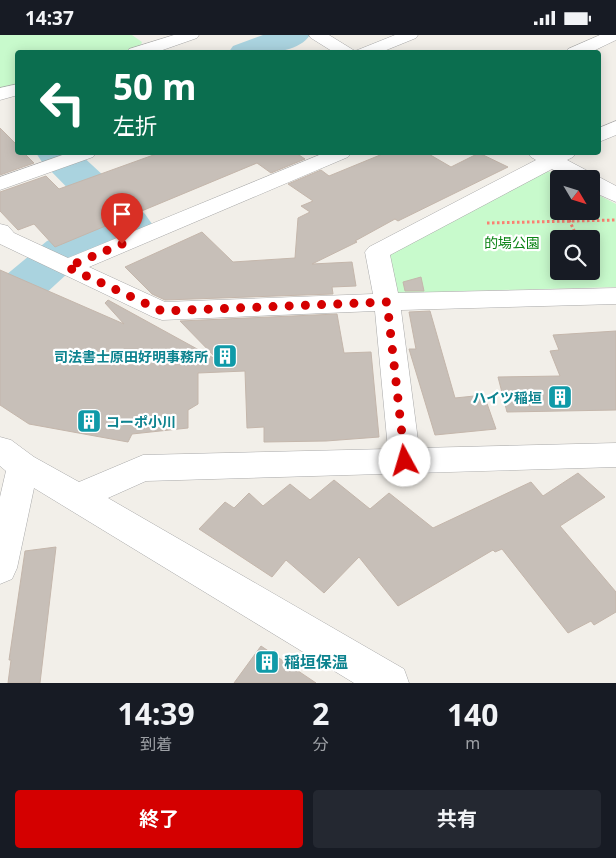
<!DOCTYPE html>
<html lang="ja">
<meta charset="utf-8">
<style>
:root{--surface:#171b24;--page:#242831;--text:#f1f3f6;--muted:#9ea1a6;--accent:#d40000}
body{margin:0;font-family:"Noto Sans","Noto Sans JP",sans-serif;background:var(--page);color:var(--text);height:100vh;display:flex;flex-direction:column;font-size:19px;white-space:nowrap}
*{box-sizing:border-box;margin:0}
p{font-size:16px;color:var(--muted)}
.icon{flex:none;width:28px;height:28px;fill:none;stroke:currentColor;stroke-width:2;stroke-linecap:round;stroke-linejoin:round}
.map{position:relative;height:648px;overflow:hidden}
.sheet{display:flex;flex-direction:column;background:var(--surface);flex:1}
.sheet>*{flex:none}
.banner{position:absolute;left:15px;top:15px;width:586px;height:105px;border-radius:5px;box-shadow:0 2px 12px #0003;background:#0b6e4f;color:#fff;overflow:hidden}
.needle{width:32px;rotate:128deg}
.controls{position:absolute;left:550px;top:135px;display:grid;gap:10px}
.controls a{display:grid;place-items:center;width:50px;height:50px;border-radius:5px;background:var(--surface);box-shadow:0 2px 12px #0003;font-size:25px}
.pin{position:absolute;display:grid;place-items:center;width:42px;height:42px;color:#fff;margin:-51px -21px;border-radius:50% 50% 50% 0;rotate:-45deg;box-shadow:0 0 5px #0007}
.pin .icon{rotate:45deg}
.me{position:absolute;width:55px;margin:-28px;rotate:354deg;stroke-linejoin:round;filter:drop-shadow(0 0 4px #0008)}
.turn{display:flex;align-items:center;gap:18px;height:105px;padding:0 15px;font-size:22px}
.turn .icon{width:65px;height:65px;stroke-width:2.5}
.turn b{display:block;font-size:35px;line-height:42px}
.eta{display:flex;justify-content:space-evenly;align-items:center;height:85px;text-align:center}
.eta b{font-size:30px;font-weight:700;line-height:35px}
.cta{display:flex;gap:10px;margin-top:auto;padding:10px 15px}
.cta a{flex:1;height:58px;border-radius:5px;background:var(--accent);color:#fff;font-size:20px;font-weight:700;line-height:58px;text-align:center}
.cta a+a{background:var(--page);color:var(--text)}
.status{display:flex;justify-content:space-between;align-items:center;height:35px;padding:0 25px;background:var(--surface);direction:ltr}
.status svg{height:14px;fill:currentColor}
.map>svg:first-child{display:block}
</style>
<div class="status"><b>14:37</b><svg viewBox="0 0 49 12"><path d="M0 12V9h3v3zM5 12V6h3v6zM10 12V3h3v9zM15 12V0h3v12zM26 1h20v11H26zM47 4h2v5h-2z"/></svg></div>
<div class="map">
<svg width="616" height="648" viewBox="0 0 616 648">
<rect width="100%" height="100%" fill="#f2efe9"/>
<path fill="#c8facc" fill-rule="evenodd" d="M0,0H132L142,7L140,12L121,17L18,18L17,50L0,55Z
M546,136L556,138L567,144H559V176H591V156L616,169V252L394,258L389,217ZM559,204H591V236H559Z"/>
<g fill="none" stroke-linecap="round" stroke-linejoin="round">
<path fill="#aad3df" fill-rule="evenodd" d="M263,0H310C295,22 253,18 228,18L233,11Z
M36,118H79L145,179L152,189L145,199L81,226L18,284L0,289V245L47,206L99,185L42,127Z"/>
</g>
<path fill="#c7bfb8" stroke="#c4b6ab" d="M0,93L18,111V118H24L34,128L0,140Z
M159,118H296L305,124L271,138L257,128L55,212L34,189L18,195L0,176V157L46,141L59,154Z
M385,118H427L451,132L479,118L508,132L398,186L395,184L355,206L357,207L312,229L352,227L356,251L332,252L333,259L165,265L152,259L125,232L202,197L233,227L295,223L298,183L310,177L301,171L313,166L288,149L321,135L329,141Z
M0,235L124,289L105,268L108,265L219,326L180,286L337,279L344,318L371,317L379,402L326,406L264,407V392L247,393L245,336L198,338V369L188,375V393L132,399L128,407L29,389L0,370Z
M421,242L424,256H405L403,247Z
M430,276L455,363L484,360L496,394L435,400L409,314H416L409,277Z
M616,296V375L507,377L498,342L560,341L550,316L559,315L553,300Z
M578,438L605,462L560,491L616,557V577L594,590L591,586L568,598L502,514L495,517L493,515L398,571L359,522L324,558L286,525L272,542L199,494L225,467L234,473L249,458L263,471L290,449L310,465L334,445L370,474L389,458L433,493L531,447L543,461Z
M56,512L40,648H8L11,625H9L25,516Z
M261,611L316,648H234Z"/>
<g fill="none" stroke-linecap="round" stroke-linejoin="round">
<defs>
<path id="minor" d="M174,0H199L197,3L154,18H127L129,14Z
M309,0H329L355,16L395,0H418L416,3L379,18H335L311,3Z
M600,0H616V5L589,18H566L568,14Z
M18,49V60L0,65V53Z
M616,86V100L599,107V93Z
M68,118H96L93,122L0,155V142Z
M324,118H351L348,122L89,232L165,267L373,259L365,217L369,212L536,125L531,122L528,118H576L573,122L567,125L616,151V167L591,156V144H570L552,134L390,220L398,258L616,253V269L401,275L419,413L616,408V432L146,446L108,463L404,634L409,648H354L34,453L17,533L12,544L0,549V462L6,436L0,431V402L11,405L34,422L79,447L143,420L388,414L375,276L162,285L153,282L0,209V189L8,191L14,198L68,223Z"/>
</defs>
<use href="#minor" stroke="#a9a9a9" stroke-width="1"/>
<path stroke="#fa8072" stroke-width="2" stroke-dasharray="2 2" stroke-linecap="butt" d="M553,154L556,159"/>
<path stroke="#fa8072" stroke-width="3" stroke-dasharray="2.5 2.5" stroke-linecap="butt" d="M555,157L559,164
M565,176L578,204
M487,188L616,185
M591,230L595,238"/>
<use href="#minor" fill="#fff" fill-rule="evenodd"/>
</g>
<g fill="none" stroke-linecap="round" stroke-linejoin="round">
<path stroke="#d40000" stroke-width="9" stroke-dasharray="0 16.2" d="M122,209L67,232L162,276L387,267L405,426"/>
</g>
<defs>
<symbol id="building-square" viewBox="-11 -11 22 22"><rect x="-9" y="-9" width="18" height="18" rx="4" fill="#0f9aa8" stroke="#fff"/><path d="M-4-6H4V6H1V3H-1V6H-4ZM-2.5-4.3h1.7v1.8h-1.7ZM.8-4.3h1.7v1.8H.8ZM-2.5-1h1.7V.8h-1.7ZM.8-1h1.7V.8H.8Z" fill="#fff"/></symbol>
</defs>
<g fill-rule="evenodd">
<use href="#building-square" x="211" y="307" width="28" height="28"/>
<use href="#building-square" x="546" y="348" width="28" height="28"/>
<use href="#building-square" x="75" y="372" width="28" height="28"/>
<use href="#building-square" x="253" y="613" width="28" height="28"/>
</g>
<g text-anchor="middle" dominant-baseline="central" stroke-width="4.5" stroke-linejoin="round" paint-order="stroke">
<g font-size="14" fill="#0c8416" stroke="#fff">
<text x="512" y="207">的場公園</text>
</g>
<g font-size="14" font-weight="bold" fill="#0d838f" stroke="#fff" text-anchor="end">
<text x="208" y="321">司法書士原田好明事務所</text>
<text x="542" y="362">ハイツ稲垣</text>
<text x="106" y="386" text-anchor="start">コーポ小川</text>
</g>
<g font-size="16" font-weight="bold" fill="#0d838f" stroke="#fff" text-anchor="start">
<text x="284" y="627">稲垣保温</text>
</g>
</g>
</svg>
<div class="controls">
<a><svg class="needle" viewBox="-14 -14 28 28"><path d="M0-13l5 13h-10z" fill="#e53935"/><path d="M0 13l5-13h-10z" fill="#9ea1a6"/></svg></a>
<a><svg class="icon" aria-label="search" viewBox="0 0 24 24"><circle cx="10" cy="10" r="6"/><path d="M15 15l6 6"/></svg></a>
</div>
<div class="pin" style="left:122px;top:209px;background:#d93025"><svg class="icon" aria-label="arrive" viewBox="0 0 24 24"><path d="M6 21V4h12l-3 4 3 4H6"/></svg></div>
<svg class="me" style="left:405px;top:426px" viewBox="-20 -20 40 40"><circle r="19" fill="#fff"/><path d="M0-13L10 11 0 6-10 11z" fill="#d40000"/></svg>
<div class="banner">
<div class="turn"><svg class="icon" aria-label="left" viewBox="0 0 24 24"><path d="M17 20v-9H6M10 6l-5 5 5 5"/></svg><div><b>50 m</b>左折</div></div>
</div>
</div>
<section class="sheet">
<div class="eta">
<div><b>14:39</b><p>到着</p></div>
<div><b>2</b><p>分</p></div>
<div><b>140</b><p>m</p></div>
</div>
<div class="cta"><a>終了</a><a>共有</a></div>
</section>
